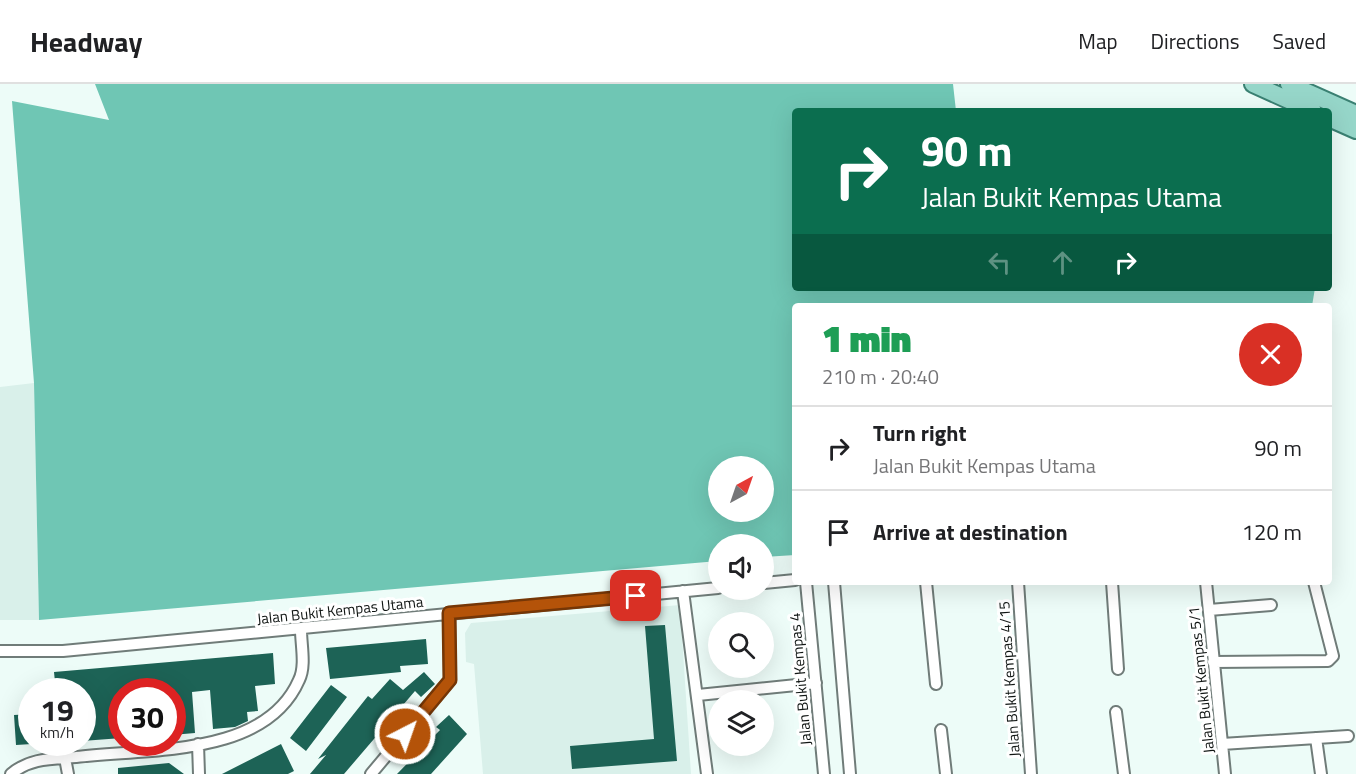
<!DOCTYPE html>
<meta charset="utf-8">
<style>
:root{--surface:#fff;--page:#f2f2f2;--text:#202124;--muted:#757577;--line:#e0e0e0}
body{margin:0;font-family:"Titillium Web",sans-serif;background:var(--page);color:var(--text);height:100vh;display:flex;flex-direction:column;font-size:22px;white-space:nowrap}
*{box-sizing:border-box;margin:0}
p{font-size:20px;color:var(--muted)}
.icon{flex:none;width:33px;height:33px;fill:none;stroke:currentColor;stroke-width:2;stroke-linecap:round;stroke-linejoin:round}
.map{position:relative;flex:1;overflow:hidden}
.details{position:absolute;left:792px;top:219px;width:540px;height:282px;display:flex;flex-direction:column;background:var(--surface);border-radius:6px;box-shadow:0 6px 24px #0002}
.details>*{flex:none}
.top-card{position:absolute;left:792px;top:24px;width:540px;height:183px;border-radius:6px;box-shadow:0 6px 24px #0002;background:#0b6e4f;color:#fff;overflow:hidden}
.needle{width:39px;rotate:40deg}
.controls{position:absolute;left:708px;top:372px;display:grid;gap:12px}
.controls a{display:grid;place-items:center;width:66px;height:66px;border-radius:50%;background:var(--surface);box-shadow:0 6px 24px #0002;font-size:30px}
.speed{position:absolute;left:18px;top:594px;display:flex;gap:12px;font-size:30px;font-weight:700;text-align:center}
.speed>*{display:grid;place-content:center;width:78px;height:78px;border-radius:50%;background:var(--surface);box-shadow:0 6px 24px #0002;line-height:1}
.speed small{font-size:15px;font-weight:400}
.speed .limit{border:9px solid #d22;background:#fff;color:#111}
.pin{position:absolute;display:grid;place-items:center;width:51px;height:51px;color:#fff;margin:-26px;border-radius:12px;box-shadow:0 3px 9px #0006}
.me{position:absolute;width:66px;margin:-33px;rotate:41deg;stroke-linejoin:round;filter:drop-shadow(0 0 4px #0008)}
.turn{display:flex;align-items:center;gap:21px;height:126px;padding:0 30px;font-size:27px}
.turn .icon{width:78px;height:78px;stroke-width:2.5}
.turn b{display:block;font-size:42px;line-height:51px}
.lanes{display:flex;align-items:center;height:57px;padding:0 30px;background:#0003;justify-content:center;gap:30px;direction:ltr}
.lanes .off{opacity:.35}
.round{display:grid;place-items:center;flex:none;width:63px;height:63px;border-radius:32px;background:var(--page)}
.summary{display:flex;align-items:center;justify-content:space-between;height:102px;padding:0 30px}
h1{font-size:36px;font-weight:800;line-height:45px;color:#1e9e55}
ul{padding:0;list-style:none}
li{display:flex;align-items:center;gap:18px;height:84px;padding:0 30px;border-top:2px solid var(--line)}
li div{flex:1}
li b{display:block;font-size:22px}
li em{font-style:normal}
header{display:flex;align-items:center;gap:36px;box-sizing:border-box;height:84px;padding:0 30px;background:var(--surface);border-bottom:2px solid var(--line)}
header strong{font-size:28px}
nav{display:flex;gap:33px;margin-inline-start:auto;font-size:21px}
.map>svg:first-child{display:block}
</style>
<header>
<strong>Headway</strong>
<nav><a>Map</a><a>Directions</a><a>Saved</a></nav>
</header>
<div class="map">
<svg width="1356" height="690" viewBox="0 0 1356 690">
<rect width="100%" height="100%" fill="#edfcf8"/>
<path fill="#d9f0ea" d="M34,299L39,536H0V303Z
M680,521L691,690H483L474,580L466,578L465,549L471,539Z"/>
<path fill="#6fc6b4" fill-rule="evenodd" d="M95,0H953L956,27H795V204H1315L1312,222H795V471L764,473V460H718V477L39,536L34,299L12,17L109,36ZM718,382H764V428H718Z"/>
<path fill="#1d6356" d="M665,541L677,677L572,685L570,662L654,655L645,542Z
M426,555L428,580L400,582L401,588L330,595L326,564Z
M273,569L275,600L255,602L258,627L247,628L248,637L235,643L213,645L210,606L192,608L195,649L172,651V608H122V654L82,657V608H56L54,588Z
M424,588L435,600L421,613L415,607L344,690H310L326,671L318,675L368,612L372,615L390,595L403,606Z
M331,601L347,613L306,667L290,654Z
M32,630V660L16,661L14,631Z
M449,631L467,650L431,690H397L440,646L436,643Z
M281,660L294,687L288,690H222Z
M169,679L184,690H118V684Z"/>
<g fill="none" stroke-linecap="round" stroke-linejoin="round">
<defs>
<path id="minor" d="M806,498L824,690
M834,498L850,690
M926,498L936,600
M1018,498L1031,690
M1112,498L1118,585
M1206,498L1225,690
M764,499L795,496
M683,507L707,690
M1209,526L1271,521
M0,567H63L718,504
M1213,578L1328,577L1333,572L1314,498
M698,611L816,599
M1116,628L1124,690
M941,646L946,690
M1316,654L1321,690
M198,660L199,690
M1222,660L1348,652
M65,674L68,690
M11,690C30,674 52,675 76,673C147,664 265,674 299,596C306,582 301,561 301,546
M371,690L450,596L449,529"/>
<path id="primary" d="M1253,0L1313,27
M1289,0L1356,30
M1329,34L1356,46"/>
</defs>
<use href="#minor" stroke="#707c79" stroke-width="14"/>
<use href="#primary" stroke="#3a8072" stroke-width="20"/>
<use href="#minor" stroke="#fff" stroke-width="10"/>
<use href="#primary" stroke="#96d6c9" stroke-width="16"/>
</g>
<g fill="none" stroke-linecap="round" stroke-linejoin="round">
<defs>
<path id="route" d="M405,650L450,596L449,529L636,512"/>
</defs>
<use href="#route" stroke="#753606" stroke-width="15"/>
<use href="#route" stroke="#b45309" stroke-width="10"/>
</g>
<g text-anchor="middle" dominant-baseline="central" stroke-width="6" stroke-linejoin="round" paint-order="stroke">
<g font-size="15" fill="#101513" stroke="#fff">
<text transform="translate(340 526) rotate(-6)">Jalan Bukit Kempas Utama</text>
<text transform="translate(800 595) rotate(-95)">Jalan Bukit Kempas 4</text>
<text transform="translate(1009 595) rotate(-94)">Jalan Bukit Kempas 4/15</text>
<text transform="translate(1201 596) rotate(-96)">Jalan Bukit Kempas 5/1</text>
</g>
</g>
</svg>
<div class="controls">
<a><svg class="needle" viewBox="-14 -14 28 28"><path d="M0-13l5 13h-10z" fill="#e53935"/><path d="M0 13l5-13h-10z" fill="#757577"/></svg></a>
<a><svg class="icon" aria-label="sound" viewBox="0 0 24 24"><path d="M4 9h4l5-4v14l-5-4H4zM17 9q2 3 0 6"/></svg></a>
<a><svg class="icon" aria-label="search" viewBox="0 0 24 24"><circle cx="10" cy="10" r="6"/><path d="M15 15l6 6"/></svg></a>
<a><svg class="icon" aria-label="layers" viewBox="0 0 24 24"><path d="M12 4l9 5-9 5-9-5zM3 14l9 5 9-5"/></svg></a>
</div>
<div class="speed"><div>19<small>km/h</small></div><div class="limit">30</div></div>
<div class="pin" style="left:636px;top:512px;background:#d93025"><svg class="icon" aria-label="arrive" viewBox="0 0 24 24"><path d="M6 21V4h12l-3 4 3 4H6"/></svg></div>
<svg class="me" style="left:405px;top:650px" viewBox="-20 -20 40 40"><circle r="17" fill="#b45309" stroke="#fff" stroke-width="3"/><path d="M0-11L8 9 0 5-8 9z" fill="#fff"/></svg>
<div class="top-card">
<div class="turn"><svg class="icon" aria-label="right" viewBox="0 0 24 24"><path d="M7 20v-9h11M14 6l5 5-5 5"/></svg><div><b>90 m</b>Jalan Bukit Kempas Utama</div></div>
<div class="lanes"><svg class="icon off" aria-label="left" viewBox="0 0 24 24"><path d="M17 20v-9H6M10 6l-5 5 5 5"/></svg><svg class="icon off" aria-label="ahead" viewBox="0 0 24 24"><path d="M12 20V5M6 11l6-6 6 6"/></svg><svg class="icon" aria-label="right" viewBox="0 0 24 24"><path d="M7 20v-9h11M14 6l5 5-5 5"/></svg></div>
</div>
<section class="details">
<div class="summary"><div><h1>1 min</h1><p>210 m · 20:40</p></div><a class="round" style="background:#d93025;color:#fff"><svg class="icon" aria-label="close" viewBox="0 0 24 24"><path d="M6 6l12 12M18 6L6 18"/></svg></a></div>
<ul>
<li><svg class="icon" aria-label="right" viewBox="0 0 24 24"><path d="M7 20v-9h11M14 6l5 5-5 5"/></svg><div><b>Turn right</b><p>Jalan Bukit Kempas Utama</p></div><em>90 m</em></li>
<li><svg class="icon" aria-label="arrive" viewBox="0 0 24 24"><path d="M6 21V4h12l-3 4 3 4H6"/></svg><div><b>Arrive at destination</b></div><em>120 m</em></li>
</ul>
</section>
</div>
